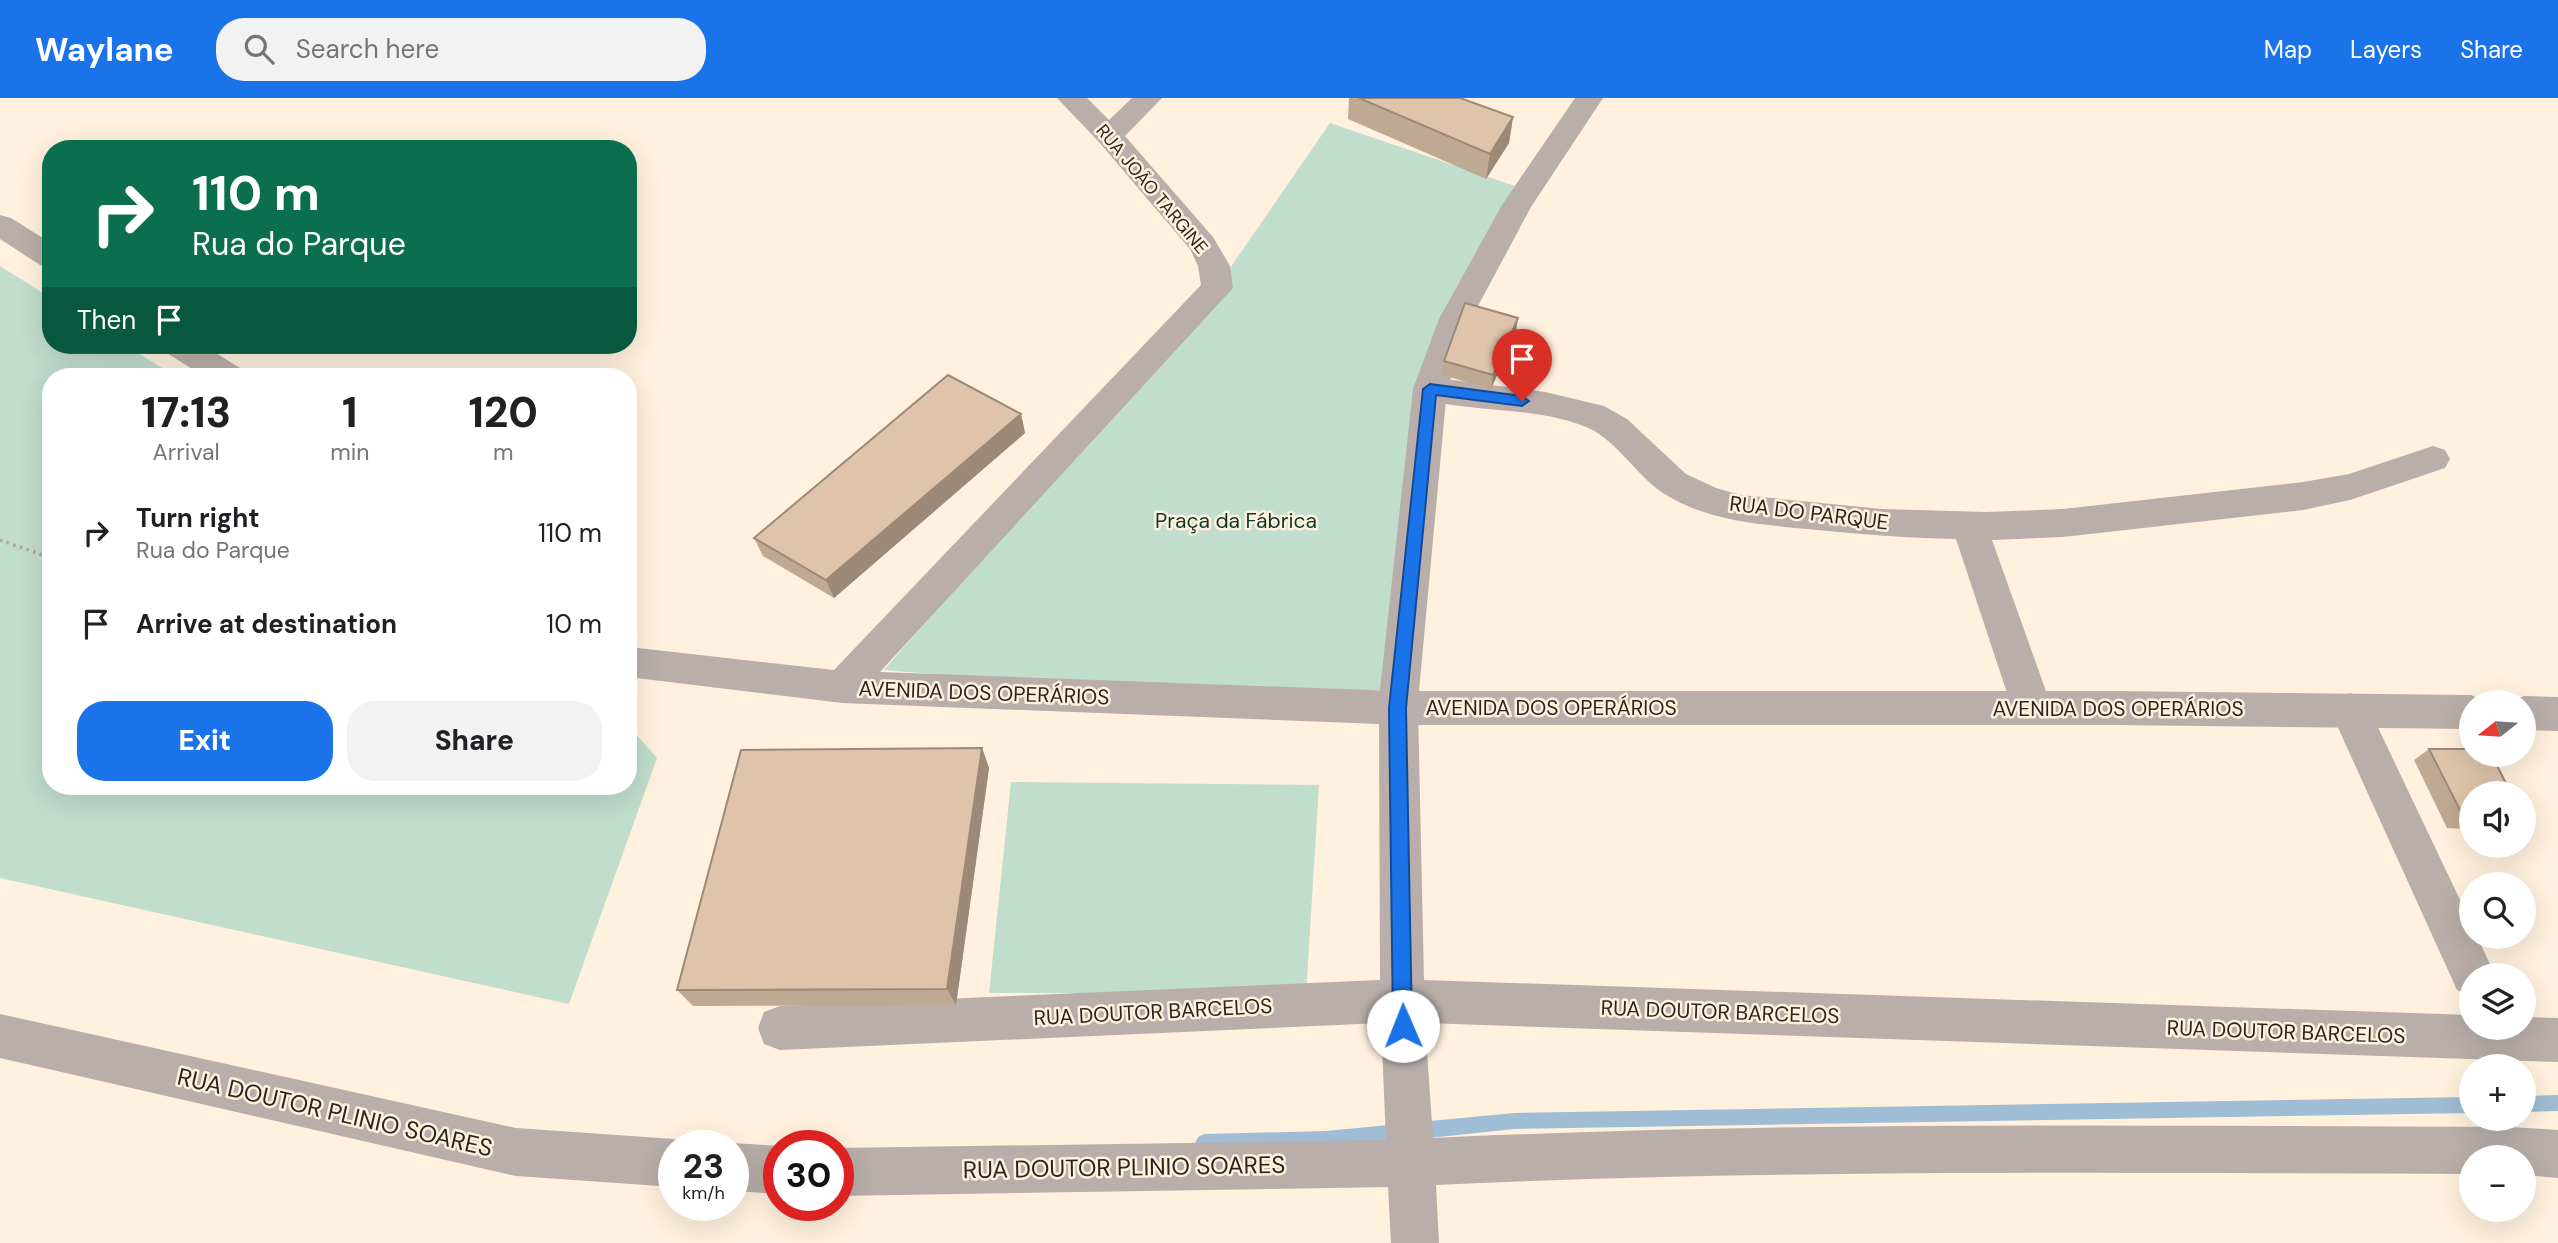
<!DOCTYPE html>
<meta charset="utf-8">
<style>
:root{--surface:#fff;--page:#f2f2f2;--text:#202124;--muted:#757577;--accent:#1a73e8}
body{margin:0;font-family:"DM Sans",sans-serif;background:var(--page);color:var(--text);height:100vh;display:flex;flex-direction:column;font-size:26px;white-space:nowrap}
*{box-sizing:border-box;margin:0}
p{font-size:23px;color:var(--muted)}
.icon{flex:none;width:38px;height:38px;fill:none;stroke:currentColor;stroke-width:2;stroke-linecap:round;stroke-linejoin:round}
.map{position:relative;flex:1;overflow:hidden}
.side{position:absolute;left:42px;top:270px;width:595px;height:427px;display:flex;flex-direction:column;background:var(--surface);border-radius:28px;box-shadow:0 7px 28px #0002}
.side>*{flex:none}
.hud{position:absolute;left:42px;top:42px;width:595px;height:214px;border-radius:28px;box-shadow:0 7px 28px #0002;background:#0b6e4f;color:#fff;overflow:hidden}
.needle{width:46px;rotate:253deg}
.fabs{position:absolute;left:2459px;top:592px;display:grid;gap:14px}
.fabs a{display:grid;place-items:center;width:77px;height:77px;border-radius:50%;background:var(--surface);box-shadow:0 7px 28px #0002;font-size:35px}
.speed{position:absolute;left:658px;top:1032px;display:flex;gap:14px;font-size:35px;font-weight:700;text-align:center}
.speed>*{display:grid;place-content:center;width:91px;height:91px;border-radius:50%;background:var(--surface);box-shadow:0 7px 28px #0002;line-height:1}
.speed small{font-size:18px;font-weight:400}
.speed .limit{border:10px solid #d22;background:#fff;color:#111}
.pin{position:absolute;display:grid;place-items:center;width:60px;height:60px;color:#fff;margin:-72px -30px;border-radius:50% 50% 50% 0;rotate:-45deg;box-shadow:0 0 7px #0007}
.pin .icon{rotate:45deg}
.me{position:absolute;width:77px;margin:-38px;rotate:359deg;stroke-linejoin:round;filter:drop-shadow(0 0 5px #0008)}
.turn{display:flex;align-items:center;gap:24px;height:147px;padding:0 35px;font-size:32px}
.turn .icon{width:91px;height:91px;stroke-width:2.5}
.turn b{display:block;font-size:49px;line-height:60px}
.then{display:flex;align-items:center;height:66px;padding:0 35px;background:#0003;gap:14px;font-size:26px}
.eta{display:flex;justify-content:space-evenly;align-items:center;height:119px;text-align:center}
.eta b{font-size:42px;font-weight:800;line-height:49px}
.primary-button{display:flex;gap:14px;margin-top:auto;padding:14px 35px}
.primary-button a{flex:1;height:80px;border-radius:28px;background:var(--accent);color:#fff;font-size:28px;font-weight:800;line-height:80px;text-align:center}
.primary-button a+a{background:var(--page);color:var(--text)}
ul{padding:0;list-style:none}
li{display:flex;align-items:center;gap:21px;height:91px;padding:0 35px}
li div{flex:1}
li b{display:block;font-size:26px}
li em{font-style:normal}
header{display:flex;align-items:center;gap:42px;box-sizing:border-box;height:98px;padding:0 35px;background:var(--accent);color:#fff}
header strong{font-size:33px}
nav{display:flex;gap:38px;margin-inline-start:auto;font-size:24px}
.search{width:490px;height:63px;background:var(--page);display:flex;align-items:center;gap:18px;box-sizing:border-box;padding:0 24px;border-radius:28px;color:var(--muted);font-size:26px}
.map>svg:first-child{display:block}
</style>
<header>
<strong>Waylane</strong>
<div class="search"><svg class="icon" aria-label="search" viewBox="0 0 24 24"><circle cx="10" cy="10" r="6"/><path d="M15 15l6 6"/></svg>Search here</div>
<nav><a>Map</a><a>Layers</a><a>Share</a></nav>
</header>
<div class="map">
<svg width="2558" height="1145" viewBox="0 0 2558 1145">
<rect width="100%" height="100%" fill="#fff1dd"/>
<path fill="#c1ddce" d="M1330,25L1527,92L1419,317L1385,592H1122L884,572L1208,202Z
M0,168L51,200V247H125L175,278H51V688H628V627L657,660L569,906L0,780Z
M1011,684L1319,687L1306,896L989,895Z"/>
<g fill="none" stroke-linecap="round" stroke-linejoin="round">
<path fill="#9fbdd4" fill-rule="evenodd" d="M2558,997V1013L2524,1014V998Z
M2471,999V1015L1514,1031L1326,1051L1204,1054L1198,1051L1195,1045L1198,1039L1204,1036L1326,1033L1514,1015Z"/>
<path stroke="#b0a696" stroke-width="3.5" stroke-dasharray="2.5 4.5" stroke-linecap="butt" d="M0,442L51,460"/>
<path fill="#b9aeaa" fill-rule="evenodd" d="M1057,0H1087L1109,22L1132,0H1162L1125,38L1213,139L1230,168L1233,190L880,574L1398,593L1412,598L1418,610L1424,882L2471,917V929H2524V919L2558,920V964L1425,925L1433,1040C1792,1023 2151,1028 2511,1029L2558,1032V1080L2524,1077V1059H2471V1076C2126,1075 1781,1071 1436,1087L1439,1145H1391L1388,1089L838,1098V1050L1386,1042L1381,925L780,952L764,946L758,930L764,914L780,908L1380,882L1379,626L842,605L628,579V546L638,550L834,572L1201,187L1198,168L1190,151L1099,44Z
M0,117L11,120L51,145V170L40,167L0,141Z
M163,247H203L240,270L245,278H203L167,255Z
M1430,279L1545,294L1604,308L1627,321L1686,376L1716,390L1741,397L1882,411L1986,414L2063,411L2303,384L2349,376L2433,348L2445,352L2450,361L2445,370L2350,402L2303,412L2063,439L1992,442L2052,610L2046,622L2032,627L2018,622L2012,610L1956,441C1906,440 1856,436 1807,431C1757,426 1706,423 1663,395C1634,376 1616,339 1581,327C1529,308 1471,315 1418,300L1413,291L1418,282Z
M2350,595L2364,600L2471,825V838H2477L2495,877H2471V897L2457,892L2330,612L2336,600Z
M0,916L516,1030L674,1041L691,1048H674V1089L516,1078L0,960Z
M733,1045L779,1048V1096L733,1093V1048H726Z"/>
<path fill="#b9aeaa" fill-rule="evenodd" d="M1575,0H1603L1531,109L1471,221L1447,291L1419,593H2112L2471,597L2486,604H2471V631L2112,627H1398L1384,622L1378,610L1413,291L1439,221L1502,107Z
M2524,598L2558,599V633L2524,632V604H2510Z"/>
</g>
<path fill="#c0a993" d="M1349,0H1460L1513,19L1509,45L1486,81L1348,21Z
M1516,234L1491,291L1442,277L1444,263Z
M1021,316L1025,335L834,500L763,458L754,440Z
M982,650L989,670L956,907L693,908L677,892Z
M2429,651L2471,695V731L2447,730L2414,662Z"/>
<path fill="#9c8978" d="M1513,19L1509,45L1486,81L1490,56Z
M1518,220L1516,234L1491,291L1493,277Z
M1021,316L1025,335L834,500L826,482Z
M982,650L989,670L956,907L947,891Z"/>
<path fill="#dfc4ab" stroke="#9c8978" stroke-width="2" d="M1359,0H1460L1513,19L1490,56Z
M1465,205L1518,220L1493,277L1444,263Z
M948,277L1021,316L826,482L754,440Z
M982,650L947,891L677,892L741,652Z
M2429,651H2471V656H2491L2511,695H2471V720H2464Z"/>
<path fill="#1a73e8" stroke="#114b97" stroke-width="2" d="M1430,286L1522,298L1529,303L1522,308L1436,297L1406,610L1412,928L1409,934L1403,937L1396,934L1393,928L1389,610L1423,291Z"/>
<g text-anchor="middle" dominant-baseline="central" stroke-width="5" stroke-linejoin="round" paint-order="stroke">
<g font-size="18" fill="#2a251e" stroke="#fff1dd">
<text transform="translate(1152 91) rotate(50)">RUA JOÃO TARGINE</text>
</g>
<g font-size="21" fill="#2a251e" stroke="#fff1dd">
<text transform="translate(1809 415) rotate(7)">RUA DO PARQUE</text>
<text transform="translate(984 595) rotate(2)">AVENIDA DOS OPERÁRIOS</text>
<text x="1551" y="610">AVENIDA DOS OPERÁRIOS</text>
<text x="2118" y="611">AVENIDA DOS OPERÁRIOS</text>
<text transform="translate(1153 914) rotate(-3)">RUA DOUTOR BARCELOS</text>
<text transform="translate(1720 914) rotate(2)">RUA DOUTOR BARCELOS</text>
<text transform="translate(2286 934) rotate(2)">RUA DOUTOR BARCELOS</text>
</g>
<g font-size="21" fill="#093927" stroke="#fff1dd">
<text x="1236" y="423">Praça da Fábrica</text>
</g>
<g font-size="24" fill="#2a251e" stroke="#fff1dd">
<text transform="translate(335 1014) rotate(13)">RUA DOUTOR PLINIO SOARES</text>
<text transform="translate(1124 1069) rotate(-1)">RUA DOUTOR PLINIO SOARES</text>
</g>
</g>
</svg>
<div class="fabs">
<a><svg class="needle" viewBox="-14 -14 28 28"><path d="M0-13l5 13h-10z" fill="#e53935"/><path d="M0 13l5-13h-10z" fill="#757577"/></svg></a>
<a><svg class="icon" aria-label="sound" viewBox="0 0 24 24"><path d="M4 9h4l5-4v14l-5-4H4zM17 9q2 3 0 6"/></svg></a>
<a><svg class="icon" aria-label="search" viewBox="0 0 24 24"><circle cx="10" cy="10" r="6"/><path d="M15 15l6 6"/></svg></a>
<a><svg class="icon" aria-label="layers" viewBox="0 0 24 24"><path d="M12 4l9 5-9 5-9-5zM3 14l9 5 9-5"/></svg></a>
<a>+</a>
<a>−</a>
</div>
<div class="speed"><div>23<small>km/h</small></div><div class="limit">30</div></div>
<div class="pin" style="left:1522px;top:303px;background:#d93025"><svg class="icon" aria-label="arrive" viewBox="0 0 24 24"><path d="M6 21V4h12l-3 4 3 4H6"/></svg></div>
<svg class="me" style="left:1403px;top:928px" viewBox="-20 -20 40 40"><circle r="19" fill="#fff"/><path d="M0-13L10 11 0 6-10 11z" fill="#1a73e8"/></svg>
<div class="hud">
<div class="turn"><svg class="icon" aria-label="right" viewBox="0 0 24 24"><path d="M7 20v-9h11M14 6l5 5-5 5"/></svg><div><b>110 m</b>Rua do Parque</div></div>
<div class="then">Then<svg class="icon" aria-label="arrive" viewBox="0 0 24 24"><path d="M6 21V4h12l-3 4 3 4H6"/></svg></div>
</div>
<section class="side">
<div class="eta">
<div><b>17:13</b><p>Arrival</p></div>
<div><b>1</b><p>min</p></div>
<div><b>120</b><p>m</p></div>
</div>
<ul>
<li><svg class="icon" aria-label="right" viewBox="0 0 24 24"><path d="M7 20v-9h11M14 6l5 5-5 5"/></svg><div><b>Turn right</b><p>Rua do Parque</p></div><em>110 m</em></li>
<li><svg class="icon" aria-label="arrive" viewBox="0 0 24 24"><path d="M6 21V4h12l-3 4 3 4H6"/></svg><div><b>Arrive at destination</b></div><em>10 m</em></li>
</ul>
<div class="primary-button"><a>Exit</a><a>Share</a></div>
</section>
</div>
